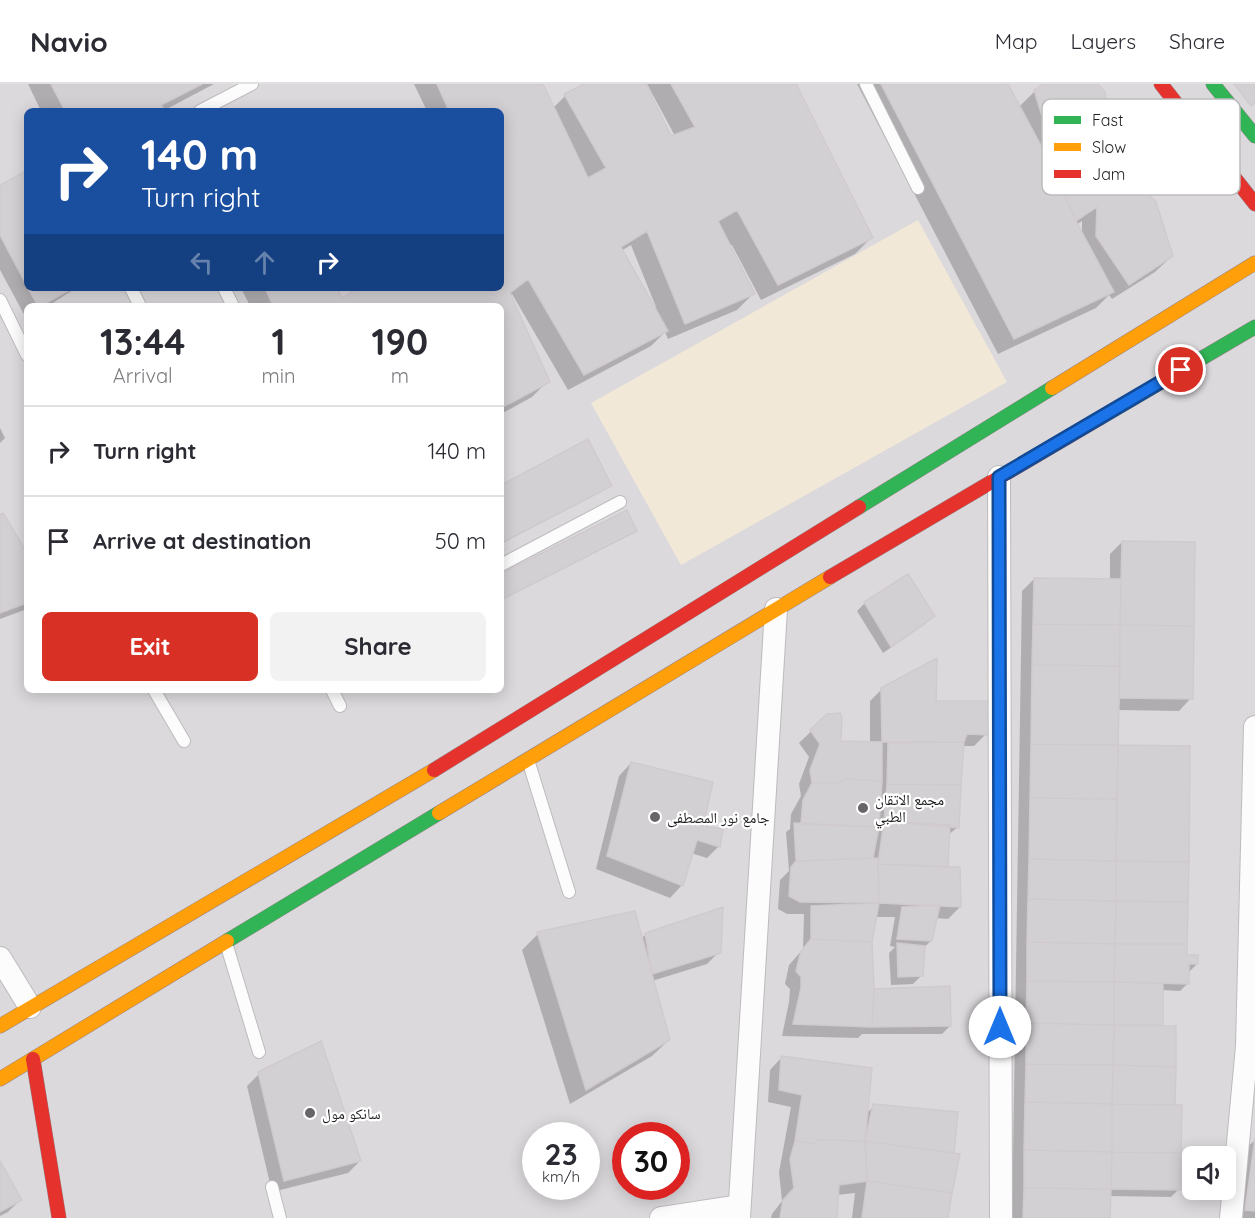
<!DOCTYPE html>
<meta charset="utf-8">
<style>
:root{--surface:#fff;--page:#f2f2f3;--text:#2b2b33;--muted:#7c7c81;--line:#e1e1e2;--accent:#d93025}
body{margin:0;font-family:Quicksand,"Noto Naskh Arabic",sans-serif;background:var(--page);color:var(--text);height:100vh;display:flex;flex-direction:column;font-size:22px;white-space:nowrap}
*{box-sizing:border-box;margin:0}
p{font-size:20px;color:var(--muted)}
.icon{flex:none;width:33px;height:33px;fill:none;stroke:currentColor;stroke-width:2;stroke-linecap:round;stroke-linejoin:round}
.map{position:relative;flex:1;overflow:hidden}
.sheet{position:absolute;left:24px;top:219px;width:480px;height:390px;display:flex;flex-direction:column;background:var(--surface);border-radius:9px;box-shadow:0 3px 15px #0003}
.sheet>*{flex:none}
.hud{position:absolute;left:24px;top:24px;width:480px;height:183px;border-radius:9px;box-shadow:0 3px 15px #0003;background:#1a4fa0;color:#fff;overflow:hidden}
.controls{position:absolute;left:1182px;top:1062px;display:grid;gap:12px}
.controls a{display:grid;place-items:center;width:54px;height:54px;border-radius:9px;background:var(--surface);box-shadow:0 3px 15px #0003;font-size:30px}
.speed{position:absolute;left:522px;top:1038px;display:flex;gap:12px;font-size:30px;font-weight:700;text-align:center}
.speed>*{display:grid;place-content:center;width:78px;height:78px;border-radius:50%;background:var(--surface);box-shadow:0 3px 15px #0003;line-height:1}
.speed small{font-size:15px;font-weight:400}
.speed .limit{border:9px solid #d22;background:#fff;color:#111}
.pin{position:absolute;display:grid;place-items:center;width:51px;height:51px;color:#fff;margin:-26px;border:3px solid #fff;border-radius:50%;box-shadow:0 2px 6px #0007}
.me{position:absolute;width:66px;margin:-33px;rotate:0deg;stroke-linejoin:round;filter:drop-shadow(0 0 4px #0008)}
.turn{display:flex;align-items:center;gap:21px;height:126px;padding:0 18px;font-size:27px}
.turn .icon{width:78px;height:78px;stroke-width:2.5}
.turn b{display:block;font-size:42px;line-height:51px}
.lanes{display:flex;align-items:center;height:57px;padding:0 18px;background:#0003;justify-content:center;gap:30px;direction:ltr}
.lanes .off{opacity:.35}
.eta{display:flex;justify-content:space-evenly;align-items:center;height:102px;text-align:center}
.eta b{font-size:36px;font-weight:700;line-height:42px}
.cta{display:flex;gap:12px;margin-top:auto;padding:12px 18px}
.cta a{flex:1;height:69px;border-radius:9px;background:var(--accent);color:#fff;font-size:24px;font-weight:700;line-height:69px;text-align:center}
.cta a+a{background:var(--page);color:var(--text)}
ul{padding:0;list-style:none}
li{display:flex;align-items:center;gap:18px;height:90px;padding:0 18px;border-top:2px solid var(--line)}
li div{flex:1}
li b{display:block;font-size:22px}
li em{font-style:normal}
header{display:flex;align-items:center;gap:36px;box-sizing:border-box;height:84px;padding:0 30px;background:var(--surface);border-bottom:2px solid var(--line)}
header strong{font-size:28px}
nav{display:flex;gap:33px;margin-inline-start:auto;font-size:21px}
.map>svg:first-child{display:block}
</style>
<header>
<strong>Navio</strong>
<nav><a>Map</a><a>Layers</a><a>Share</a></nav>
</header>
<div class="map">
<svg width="1255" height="1134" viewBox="0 0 1255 1134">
<rect width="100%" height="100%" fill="#ede8ec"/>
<path fill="#dcd9dc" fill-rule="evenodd" d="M0,0H1255V1134H0ZM27,27H501V204H27ZM27,222H501V606H27ZM536,1052H586V1102H536ZM626,1052H676V1102H626ZM1192,1072H1226V1106H1192Z"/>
<path fill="#f1e8d8" d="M918,136L1007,298L681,481L591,319Z"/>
<path fill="#0003" fill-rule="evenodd" d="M28,0H214L163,27H41Z
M414,0H541L553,24L565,12L588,0H644L670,54L675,52L647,0H794L871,154L855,170L761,216L732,161L729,162L753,210L737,226L668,255L665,248L651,262L568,306L512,210L510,212L548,297L532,313L501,330V222H250L241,204H335L342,216L357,206L356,204H501V27H427ZM631,161L656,223L654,224L621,167Z
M857,0H1007L1019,23L1035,7L1046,0H1096L1107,53L1145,84L1133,97L1172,172L1155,188L1112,215L1109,211L1096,224L998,270ZM1082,137V151L1076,141Z
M27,93V204H76L48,222H27L26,234L0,186V102Z
M0,344L5,354L0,359Z
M501,402L606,405L501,460Z
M0,433L27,472V525L0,535Z
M635,446L632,450L501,516V492Z
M1122,458L1191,614L1179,627L1118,626L1117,663L1189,664L1185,873L1197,880L1189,888L1188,899L1180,907L1162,906L1161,943L1173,1022L1179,1105L1171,1113L1109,1112V1134H1012L1022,507L1034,495L1110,496V470Z
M865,519L933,532L925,540L883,569L857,527Z
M882,605L934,619L986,650L974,662H962L958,743L948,751L946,784L960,823L948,835L935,834L931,857L923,864L921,892L913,900L891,901L889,869L895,863L890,862L895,833H875L871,858L872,906L950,942L942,950H862L858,954L782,952L789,918L790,905L785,900L789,881L803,865L804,830H787L778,825L780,796L789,787L786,748L790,745L791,730L801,712L799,700L809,673L799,659L828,631L839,658L870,659V617Z
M631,679L701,743L719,762L707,774L691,769L682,801L670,814L596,785L619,692Z
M538,850L641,855L646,850L719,868L707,880L652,897L669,956L652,972L570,1020L522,866Z
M782,973L867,1029L874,1022L956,1030L947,1134H852L855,1109L837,1111L836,1134H771L772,1130L782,1117L779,1088L791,1023L768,1018L770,986Z
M259,990L360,1077L348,1089L272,1108L247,1002Z
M1255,1056V1134H1234L1243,1067Z
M0,1081L20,1116L8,1128L0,1132Z"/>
<path fill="#d3d0d3" stroke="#d0cacf" stroke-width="1.5" d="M51,0H202L161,21L165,27H65Z
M437,0H543L588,94L606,84L564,10L584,0H646L671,52L695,43L671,0H796L873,154L778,201L737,126L718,137L755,210L685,240L647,147L621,163L668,247L584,291L528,195L510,209L550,298L501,324V222H273L265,204H337L342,214L358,204H501V27H449Z
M881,0H1008L1054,86L1076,137L1114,208L1014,255Z
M1043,0H1098L1105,8L1109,50L1128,38L1147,84L1128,90L1156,118L1173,172L1129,201L1096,152L1097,123L1076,137L1054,86L1072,75L1047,48L1034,6Z
M1234,0H1255V19L1251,22Z
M26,87L27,90V202L0,151V101Z
M28,204H73L41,222H38Z
M588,355L612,402L501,459V401Z
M627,426L637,447L501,516V490Z
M3,429L27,469V519L0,529V431Z
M1122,457L1195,458L1194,542L1120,541Z
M908,490L935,532L891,563L864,518Z
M1034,494L1121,495L1120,541L1033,540Z
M1033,540L1120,541V582L1032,581Z
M1120,541L1194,542L1193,615L1119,614Z
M937,574L936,617H990L988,651L967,650L964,658H882L881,604Z
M1032,581L1120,582L1118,661L1031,660Z
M840,629L842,634L841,657L882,658V697L845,695L837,699H812L810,686L820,660L810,646L827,630Z
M964,658L961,701L887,700L888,659Z
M1031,660L1118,661L1117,715L1030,714Z
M1118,661L1190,662L1189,778L1116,777Z
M631,678L713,698L703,742L723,745L720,763L697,756L683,802L607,772Z
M845,695L882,697L879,743L801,740L803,716L812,699H837Z
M887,700L961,701L959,744L884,737Z
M1030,714L1117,715L1116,777L1029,775Z
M884,737L950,741L948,783L878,780Z
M794,739L879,743L873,774L796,777Z
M878,774L879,819L800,818L789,812L791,783L796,777Z
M1029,775L1116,777V817L1028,815Z
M1116,777L1189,778L1188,818L1116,817Z
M878,780L960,783L961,823L879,819Z
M1028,815L1116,817L1115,860L1027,858Z
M1116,817L1188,818L1187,860H1115Z
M879,819L872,858L811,855V822Z
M940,821L932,857L897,855L902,823Z
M723,823L721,869L652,890L645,849Z
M635,827L670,956L586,1006L537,848Z
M811,855L872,858L874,905L872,943L793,940L801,904V893L796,887L801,867Z
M1027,858L1115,860L1114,898L1027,897Z
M897,859L925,862L923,892L898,893Z
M1115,860H1187V871H1198V880H1189V900L1114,898Z
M1027,897L1114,898V941L1026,939Z
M1114,898L1163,899V941H1114Z
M950,902L951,942L872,943L874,905Z
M1026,939L1114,941L1113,981L1026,980Z
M1114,941L1176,942V983L1113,981Z
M321,957L361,1077L284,1097L258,988Z
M781,972L872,984L865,1057L817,1056L815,1060L795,1057L802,1011L779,1006Z
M1026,980L1113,981L1112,1020L1025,1018Z
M1113,981L1176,983L1175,1021L1112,1020Z
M1025,1018L1112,1020V1068L1024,1066Z
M873,1020L958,1028L954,1069L865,1057Z
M1112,1020L1182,1021L1181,1069L1112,1068Z
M1255,1054V1127L1245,1126Z
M817,1056L865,1057L867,1097L839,1101L837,1134H780L783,1116L794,1104L790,1075L795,1057L815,1060Z
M865,1057L960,1070L952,1109L867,1097Z
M1024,1066L1112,1068L1111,1105L1024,1104Z
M1112,1068L1181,1069V1106L1111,1105Z
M0,1077L22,1116L0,1128Z
M867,1097L952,1109L948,1134H862Z
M1024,1104L1111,1105L1110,1134H1023Z"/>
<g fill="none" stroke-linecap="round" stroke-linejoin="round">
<defs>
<path id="lane" d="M866,0L918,104
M200,27L252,0
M131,204L140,222
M224,204L233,222
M0,216L27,271
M501,481L620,418
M154,606L184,657
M332,606L340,622
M528,676L569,808
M226,859L259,968
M272,1103L280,1134"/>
<path id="street" d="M999,393L1001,1134
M0,874L30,923
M661,1134L739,1122
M739,1134L776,525
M1231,1134L1247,962L1255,643"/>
<path id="fast" d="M1213,0L1255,52
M1100,334L1255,243
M859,423L1052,304
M227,857L439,729"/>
<path id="slow" d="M1052,304L1255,179
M439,729L830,493
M0,942L434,686
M0,995L227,857"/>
<path id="jam" d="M1161,0L1255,120
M830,493L1100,334
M434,686L859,423
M33,975L59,1134"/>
</defs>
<use href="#lane" stroke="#bdbbbd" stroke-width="14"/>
<use href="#street" stroke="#bdbbbd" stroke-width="24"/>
<use href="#fast" stroke="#968288" stroke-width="15"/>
<use href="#slow" stroke="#968288" stroke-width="15"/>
<use href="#jam" stroke="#968288" stroke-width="15"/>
<use href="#lane" stroke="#fcfcfc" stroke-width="12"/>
<use href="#street" stroke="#fcfcfc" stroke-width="22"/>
<use href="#fast" stroke="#30b455" stroke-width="14"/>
<use href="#slow" stroke="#ff9f0a" stroke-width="14"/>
<use href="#jam" stroke="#e5322d" stroke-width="14"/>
</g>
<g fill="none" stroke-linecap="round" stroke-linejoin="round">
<defs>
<path id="route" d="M1000,943L999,393L1181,286"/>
</defs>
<use href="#route" stroke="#114b97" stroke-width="15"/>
<use href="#route" stroke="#1a73e8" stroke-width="10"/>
</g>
<g fill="#676567" stroke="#fff" stroke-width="2">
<circle cx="863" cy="724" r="6"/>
<circle cx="655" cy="733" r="6"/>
<circle cx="310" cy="1029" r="6"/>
</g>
<g text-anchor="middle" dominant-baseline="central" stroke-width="4.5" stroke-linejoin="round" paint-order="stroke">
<g font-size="15" fill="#1f1f1f" stroke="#fff" text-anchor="start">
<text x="875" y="715">مجمع الاتقان<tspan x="875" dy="17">الطبي</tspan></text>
<text x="667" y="733">جامع نور المصطفى</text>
<text x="322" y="1029">سانكو مول</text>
</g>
</g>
<rect x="1042" y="15" width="198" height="96" rx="9" fill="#fff" stroke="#bcbcbc" stroke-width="1.5"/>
<rect x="1054" y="32" width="27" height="8" fill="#30b455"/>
<rect x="1054" y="59" width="27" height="8" fill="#ff9f0a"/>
<rect x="1054" y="86" width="27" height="8" fill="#e5322d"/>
<g font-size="16" fill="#1f1f1f">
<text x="1092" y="42">Fast</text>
<text x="1092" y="69">Slow</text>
<text x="1092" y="96">Jam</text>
</g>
</svg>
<div class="controls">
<a><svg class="icon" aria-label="sound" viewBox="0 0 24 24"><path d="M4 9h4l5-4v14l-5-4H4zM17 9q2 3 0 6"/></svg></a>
</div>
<div class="speed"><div>23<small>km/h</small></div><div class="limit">30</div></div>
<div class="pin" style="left:1181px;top:286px;background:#d93025"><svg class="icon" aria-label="arrive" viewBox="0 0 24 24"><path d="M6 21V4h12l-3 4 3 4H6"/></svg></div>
<svg class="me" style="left:1000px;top:943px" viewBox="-20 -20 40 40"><circle r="19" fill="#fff"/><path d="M0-13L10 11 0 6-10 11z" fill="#1a73e8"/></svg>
<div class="hud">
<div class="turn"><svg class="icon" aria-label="right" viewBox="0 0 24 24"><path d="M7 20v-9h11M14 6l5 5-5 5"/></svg><div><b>140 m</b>Turn right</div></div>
<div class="lanes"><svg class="icon off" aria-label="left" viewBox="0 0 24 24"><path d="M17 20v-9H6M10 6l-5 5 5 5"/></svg><svg class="icon off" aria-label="ahead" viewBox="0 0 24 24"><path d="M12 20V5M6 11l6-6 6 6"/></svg><svg class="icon" aria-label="right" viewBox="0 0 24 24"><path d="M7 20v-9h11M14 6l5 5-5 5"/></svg></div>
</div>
<section class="sheet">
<div class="eta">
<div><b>13:44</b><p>Arrival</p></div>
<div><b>1</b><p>min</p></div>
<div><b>190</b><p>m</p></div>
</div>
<ul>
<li><svg class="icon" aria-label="right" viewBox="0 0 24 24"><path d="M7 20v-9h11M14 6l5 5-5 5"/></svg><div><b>Turn right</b></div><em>140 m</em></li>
<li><svg class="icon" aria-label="arrive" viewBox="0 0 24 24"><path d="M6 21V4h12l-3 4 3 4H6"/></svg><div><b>Arrive at destination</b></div><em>50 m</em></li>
</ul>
<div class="cta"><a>Exit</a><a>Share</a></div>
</section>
</div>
